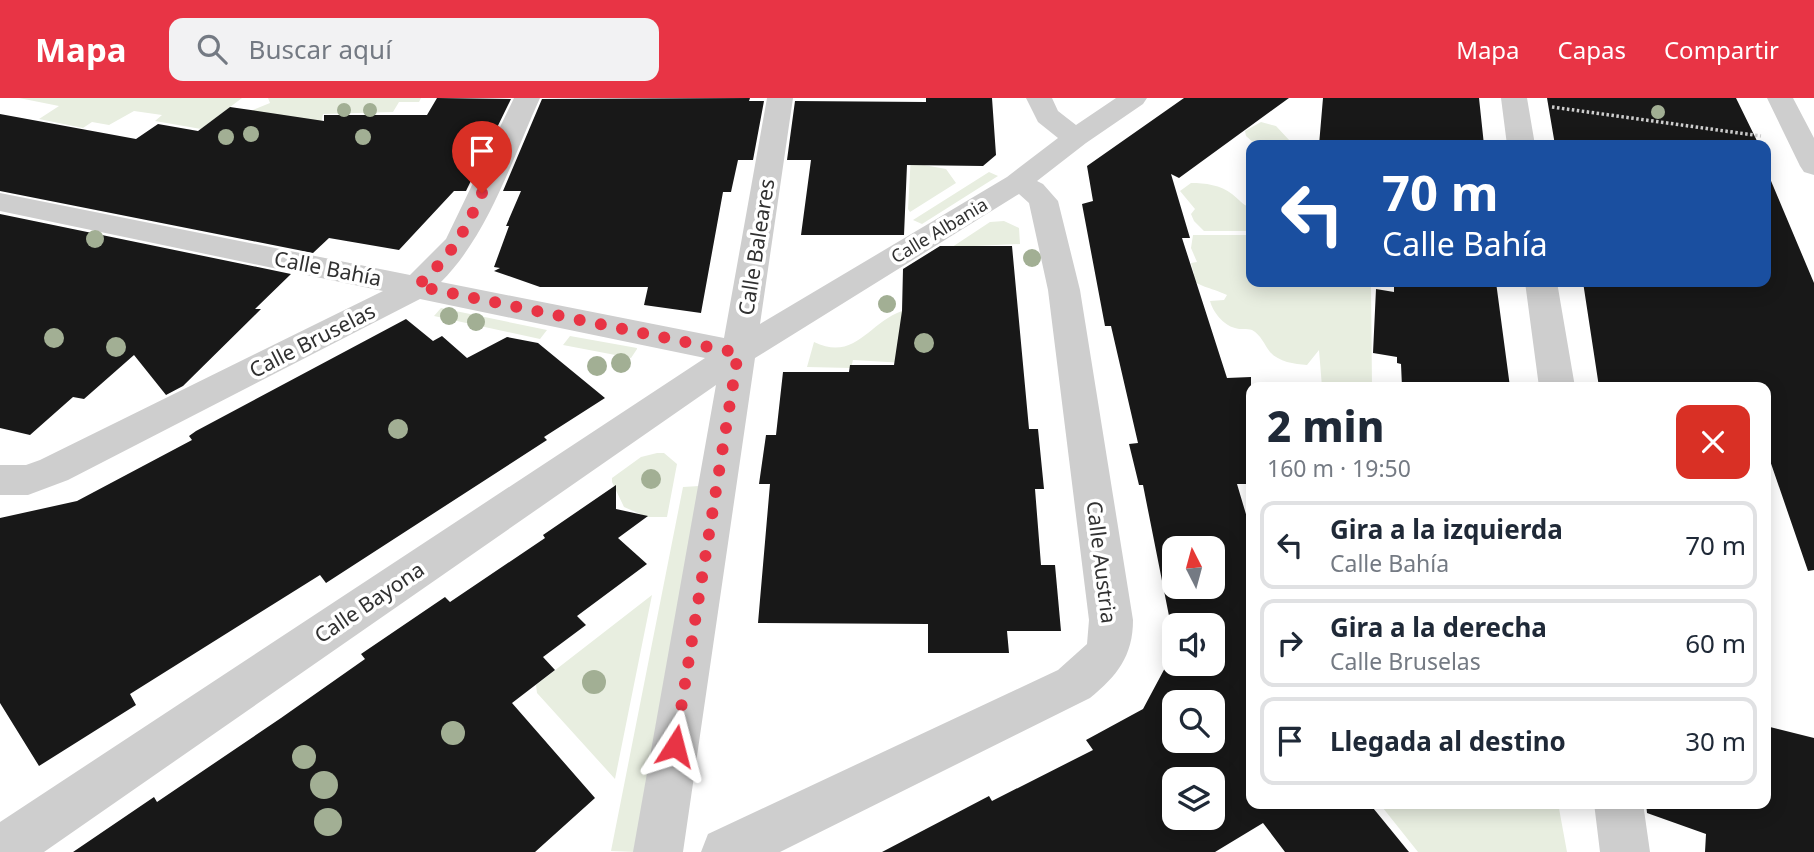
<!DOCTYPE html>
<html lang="es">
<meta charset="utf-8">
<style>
:root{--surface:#fff;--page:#f2f2f3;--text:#1f2937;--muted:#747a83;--line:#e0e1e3;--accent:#e83445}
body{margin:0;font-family:"Noto Sans",sans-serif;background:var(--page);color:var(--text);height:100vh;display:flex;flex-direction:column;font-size:26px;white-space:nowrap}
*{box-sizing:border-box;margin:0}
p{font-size:23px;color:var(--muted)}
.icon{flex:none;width:38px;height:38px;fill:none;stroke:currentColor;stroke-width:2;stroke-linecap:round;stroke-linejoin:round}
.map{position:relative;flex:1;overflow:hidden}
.details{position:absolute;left:1246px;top:284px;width:525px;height:427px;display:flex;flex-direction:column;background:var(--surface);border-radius:14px;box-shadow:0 4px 18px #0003}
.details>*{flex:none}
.top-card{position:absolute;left:1246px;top:42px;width:525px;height:147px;border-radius:14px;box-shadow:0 4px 18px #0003;background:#1a4fa0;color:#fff;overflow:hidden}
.needle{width:46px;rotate:354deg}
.controls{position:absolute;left:1162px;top:438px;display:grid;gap:14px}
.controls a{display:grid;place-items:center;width:63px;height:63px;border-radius:14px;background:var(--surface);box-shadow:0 4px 18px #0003;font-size:35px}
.pin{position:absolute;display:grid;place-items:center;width:60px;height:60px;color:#fff;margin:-72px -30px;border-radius:50% 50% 50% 0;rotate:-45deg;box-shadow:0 0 7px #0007}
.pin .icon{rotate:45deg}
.me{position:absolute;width:77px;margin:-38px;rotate:9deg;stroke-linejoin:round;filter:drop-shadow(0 0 5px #0008)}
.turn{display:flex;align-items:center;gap:24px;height:147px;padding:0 21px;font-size:32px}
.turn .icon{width:91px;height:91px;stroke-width:2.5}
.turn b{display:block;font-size:49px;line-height:60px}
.round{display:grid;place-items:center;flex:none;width:74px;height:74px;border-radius:14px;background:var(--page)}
.headline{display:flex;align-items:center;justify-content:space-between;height:119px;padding:0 21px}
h1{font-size:42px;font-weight:800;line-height:52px}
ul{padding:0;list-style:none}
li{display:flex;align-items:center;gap:21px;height:88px;margin:0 14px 10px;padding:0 7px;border:4px solid var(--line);border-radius:14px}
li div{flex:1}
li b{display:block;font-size:26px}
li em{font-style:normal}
header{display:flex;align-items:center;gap:42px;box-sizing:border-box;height:98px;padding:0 35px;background:var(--accent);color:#fff}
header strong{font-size:33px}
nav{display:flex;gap:38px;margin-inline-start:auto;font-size:24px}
.search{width:490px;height:63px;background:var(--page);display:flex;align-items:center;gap:18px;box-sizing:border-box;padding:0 24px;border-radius:14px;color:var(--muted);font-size:26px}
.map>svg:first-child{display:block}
</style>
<header>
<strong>Mapa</strong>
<div class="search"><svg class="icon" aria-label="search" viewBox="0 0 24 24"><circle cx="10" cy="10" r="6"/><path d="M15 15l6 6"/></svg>Buscar aquí</div>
<nav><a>Mapa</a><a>Capas</a><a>Compartir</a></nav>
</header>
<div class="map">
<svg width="1814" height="754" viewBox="0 0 1814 754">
<rect width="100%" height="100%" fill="#fff"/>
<path fill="#e8eee0" d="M19,0H242L201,31L155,23L162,17L134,13L109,27L92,24L83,30L39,21L59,8Z
M268,0H421L419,4H399L393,14L323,16L321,25L225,35L253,12L270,5Z
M1261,24L1276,28L1290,43V47L1255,46L1246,38L1245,33Z
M912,38L924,67L946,71L956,85L910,114L908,111Z
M989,74L998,78L922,126L913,122Z
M1191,85C1205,85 1221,87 1232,96C1240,102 1241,106 1251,110V133H1204L1194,123L1191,116L1195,111L1180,93Z
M1004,123L1019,130L1020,146L974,148L940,157L990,124Z
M1193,137H1251V184H1380L1371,189L1372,289H1322L1319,252L1307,267C1294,266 1279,264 1270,254C1264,246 1261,237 1252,232C1247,230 1240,232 1235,230C1223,227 1213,214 1210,203L1224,202L1227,197C1208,188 1201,191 1185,176H1194L1191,165L1197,164L1191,150Z
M441,210L547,232L540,241L434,218Z
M902,213L905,265L853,262L851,270L807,269L814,244C855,264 868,225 902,213Z
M570,238L637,250V251L631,260L563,247Z
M657,355H664L677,366L667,419H647L624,409L612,384V380L641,359Z
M699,388L635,754L611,753L683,389Z
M652,497L615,681L537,595L536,587Z
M1379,705H1558L1567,754H1418Z"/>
<path fill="#181818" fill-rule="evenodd" d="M437,0L511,1L466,93H454L399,152L329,140L313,155L0,93V16L136,41L158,26L198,33L230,9L324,23V17H427Z
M750,0L749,3H764L753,62H738L731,94H723L701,215L644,207L648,189H540L494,173L500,170L494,169L509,128H506L521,93H503L542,1Z
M926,0H992L996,57L983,68L907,67L904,137H801L811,62H787L795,3L926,4Z
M1184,0H1289L1179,80L1171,76L1190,140H1182L1227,280L1251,279V386H1237L1251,433V705H1369L1409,754H1285L1263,725L1215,754H882L989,698L992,703L1093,652L1086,642L1143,611L1174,553V565H1213V527H1174V543L1143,387H1139L1129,346L1138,345L1111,228H1105L1082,106L1093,103L1087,68ZM1174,450H1213V488H1174ZM1174,604H1213V642H1174ZM1174,681H1213V719H1174Z
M1323,0H1479L1484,47H1319Z
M1547,0H1736L1759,47H1657L1631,43L1632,47H1555Z
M1766,71L1814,185V472L1808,473L1766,351V289H1599L1583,184H1766Z
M0,116L291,176L255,211H261L183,288L166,297L134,257L84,301L73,299L30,337L0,330Z
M940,148H1012L1029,331H1038L1044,391H1035L1041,467H1055L1061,533H1007L1009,555H928V526L758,525L770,386H759L766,337H776L783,274H849L850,267H894L902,213L903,171Z
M1394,184H1496L1510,289H1402L1401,266L1397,265V259L1373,255L1376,191L1394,194Z
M406,221L433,243L442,238L467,260L507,239L538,245L605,300L544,339L547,342L326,485L320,477L130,596L136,607L39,668L0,605V420L77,403L192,342L189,338L196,333Z
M616,387V411L648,418L618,440L647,466L577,518L586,527L543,559L555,572L512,605L595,700L535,754H73L154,699L157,704L281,620L365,561L361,556L445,499L450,504L545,440L543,437Z
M1766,628L1814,640V754H1705L1706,736L1647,715L1646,705H1766Z"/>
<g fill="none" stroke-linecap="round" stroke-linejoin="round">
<path stroke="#cecece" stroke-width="3.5" stroke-dasharray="2.5 2.5" stroke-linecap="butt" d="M1552,9L1761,38"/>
<path fill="#cecece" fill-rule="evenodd" d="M514,0H540C512,61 489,136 441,184L724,240L767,0H793L760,226L1007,79L1058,40L1038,24L1026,0H1052L1058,13L1076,27L1116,0H1147L1143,6L1086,45L1037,83L1043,86L1058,103L1080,192L1133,522C1133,558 1117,578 1090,600L780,754H701L708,736L1058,572L1087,546L1089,522L1048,192L1029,105L1019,96L755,260L683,754H633L716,287L44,754H0V724L705,260L420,201L68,382L28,397H0V367H26L40,362L383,193L0,113V95L410,177L446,141Z
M1501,0H1527L1535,47H1507Z
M1767,0H1793L1814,40V77L1804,74L1800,68Z
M1525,184H1557L1575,289H1539Z
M1594,705H1643L1650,754H1600Z"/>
</g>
<g fill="#a2af94">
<circle cx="344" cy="12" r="7"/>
<circle cx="370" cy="12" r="7"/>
<circle cx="1658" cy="14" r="7"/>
<circle cx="251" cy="36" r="8"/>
<circle cx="226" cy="39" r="8"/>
<circle cx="363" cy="39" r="8"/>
<circle cx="95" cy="141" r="9"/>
<circle cx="1032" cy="160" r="9"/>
<circle cx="887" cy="206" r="9"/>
<circle cx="449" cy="218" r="9"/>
<circle cx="476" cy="224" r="9"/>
<circle cx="54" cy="240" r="10"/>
<circle cx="924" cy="245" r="10"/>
<circle cx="116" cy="249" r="10"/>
<circle cx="621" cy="265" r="10"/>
<circle cx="597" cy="268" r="10"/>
<circle cx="398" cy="331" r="10"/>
<circle cx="651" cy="381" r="10"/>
<circle cx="594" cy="584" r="12"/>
<circle cx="453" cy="635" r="12"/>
<circle cx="304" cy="659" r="12"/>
<circle cx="324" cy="687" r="14"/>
<circle cx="328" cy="724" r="14"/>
</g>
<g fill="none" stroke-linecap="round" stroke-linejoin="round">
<path stroke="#e83445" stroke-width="12" stroke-dasharray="0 21.6" d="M482,95C463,137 452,157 417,188L738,255L675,648"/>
</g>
<g text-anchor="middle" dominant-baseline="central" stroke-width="7" stroke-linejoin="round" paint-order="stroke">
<g font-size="18" fill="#313131" stroke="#fff">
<text transform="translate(939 132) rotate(-31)">Calle Albania</text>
</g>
<g font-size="21" fill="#313131" stroke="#fff">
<text transform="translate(756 149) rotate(-81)">Calle Baleares</text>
<text transform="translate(328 170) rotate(11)">Calle Bahía</text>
<text transform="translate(312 242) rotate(-27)">Calle Bruselas</text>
<text transform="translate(1102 464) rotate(83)">Calle Austria</text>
<text transform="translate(369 504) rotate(-34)">Calle Bayona</text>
</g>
</g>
</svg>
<div class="controls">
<a><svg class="needle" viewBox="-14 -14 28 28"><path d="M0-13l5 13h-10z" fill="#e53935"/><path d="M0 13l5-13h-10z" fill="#747a83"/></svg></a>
<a><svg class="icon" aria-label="sound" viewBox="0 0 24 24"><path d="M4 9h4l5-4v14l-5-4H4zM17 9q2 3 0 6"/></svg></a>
<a><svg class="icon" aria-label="search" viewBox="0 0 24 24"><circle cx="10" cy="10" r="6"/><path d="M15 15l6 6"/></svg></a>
<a><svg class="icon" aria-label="layers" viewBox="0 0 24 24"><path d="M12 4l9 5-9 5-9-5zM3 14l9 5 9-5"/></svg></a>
</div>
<div class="pin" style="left:482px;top:95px;background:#d93025"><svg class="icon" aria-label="arrive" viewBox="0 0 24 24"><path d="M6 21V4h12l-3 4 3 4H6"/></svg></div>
<svg class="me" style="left:675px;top:648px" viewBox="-20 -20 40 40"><path d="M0-17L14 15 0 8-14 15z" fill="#e83445" stroke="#fff" stroke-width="4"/></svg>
<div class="top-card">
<div class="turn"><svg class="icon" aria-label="left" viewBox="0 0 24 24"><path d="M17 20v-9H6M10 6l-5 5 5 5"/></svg><div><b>70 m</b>Calle Bahía</div></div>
</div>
<section class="details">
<div class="headline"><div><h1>2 min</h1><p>160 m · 19:50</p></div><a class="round" style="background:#d93025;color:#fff"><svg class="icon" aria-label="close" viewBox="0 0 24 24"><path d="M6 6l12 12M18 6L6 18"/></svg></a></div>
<ul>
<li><svg class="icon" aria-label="left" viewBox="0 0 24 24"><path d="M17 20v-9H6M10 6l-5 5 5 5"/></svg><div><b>Gira a la izquierda</b><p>Calle Bahía</p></div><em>70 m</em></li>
<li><svg class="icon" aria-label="right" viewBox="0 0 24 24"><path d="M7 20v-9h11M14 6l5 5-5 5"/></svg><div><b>Gira a la derecha</b><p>Calle Bruselas</p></div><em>60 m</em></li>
<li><svg class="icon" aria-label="arrive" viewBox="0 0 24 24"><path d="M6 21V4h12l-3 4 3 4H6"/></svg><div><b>Llegada al destino</b></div><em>30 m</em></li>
</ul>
</section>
</div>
